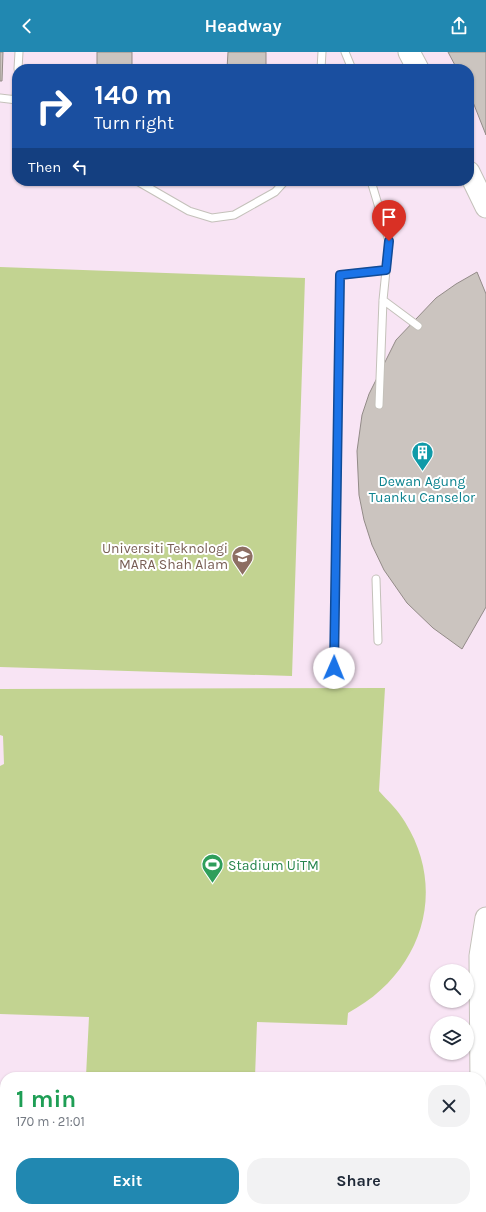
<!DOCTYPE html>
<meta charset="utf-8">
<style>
:root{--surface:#fff;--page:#f2f2f3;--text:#1f2937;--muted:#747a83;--accent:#2188b1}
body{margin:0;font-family:Karla,sans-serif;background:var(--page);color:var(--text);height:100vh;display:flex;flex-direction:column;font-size:15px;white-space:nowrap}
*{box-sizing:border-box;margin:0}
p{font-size:13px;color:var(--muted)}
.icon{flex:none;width:22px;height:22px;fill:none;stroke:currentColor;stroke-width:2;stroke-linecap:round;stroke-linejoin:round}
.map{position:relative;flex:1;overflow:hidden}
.panel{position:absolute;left:0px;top:1020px;width:486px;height:140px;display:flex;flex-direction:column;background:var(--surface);border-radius:16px 16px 0 0;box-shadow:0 1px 3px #0004}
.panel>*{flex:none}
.hud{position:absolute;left:12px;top:12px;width:462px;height:122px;border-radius:16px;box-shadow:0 1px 3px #0004;background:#1a4fa0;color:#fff;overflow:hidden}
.buttons{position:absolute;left:430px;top:912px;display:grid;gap:8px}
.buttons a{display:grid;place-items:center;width:44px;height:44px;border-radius:50%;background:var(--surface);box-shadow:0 1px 3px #0004;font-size:20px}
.pin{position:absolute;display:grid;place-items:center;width:34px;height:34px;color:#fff;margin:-41px -17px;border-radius:50% 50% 50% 0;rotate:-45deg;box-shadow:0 0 4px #0007}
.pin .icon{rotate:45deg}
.me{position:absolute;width:44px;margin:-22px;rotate:1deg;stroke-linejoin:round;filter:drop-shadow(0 0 3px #0008)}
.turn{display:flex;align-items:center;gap:14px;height:84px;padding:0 16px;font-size:18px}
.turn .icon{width:52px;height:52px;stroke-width:2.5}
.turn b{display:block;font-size:28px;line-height:34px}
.then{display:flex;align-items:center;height:38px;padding:0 16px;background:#0003;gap:8px;font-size:15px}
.round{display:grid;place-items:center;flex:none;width:42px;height:42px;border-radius:16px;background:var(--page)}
.overview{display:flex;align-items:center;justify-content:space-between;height:68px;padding:0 16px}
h1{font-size:24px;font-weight:700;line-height:30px;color:#1e9e55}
.primary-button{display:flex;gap:8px;margin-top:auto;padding:8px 16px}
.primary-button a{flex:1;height:46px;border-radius:16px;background:var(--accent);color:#fff;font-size:16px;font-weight:700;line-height:46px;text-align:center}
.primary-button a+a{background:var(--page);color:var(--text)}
header{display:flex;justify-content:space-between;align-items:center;height:52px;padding:0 16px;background:var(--accent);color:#fff;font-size:18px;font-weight:700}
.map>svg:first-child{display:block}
</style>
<header><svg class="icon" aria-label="back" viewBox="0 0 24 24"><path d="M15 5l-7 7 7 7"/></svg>Headway<svg class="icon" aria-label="share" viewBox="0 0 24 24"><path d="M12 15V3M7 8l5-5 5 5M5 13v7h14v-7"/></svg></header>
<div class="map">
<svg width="486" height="1160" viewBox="0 0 486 1160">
<rect width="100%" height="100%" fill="#f8f5ee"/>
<path fill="#f8e4f4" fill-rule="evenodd" d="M0,0H486V1160H0ZM17,17H469V129H17ZM437,919H467V949H437ZM437,971H467V1001H437ZM5,1025H481V1155H5Z"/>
<path fill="#c2d391" d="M0,215L305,226L292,624L0,615Z
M385,636L379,739C388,749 398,758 405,770C449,841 420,923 348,961L347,973L257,970L255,1025H110L86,1024L89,965L0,962V714L4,712L3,684L0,683V637Z"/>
<path fill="#cbc4bf" stroke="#938b88" d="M0,0H3L2,29H0Z
M97,0H132V17H97Z
M228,0H266V17H227Z
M448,0H486V83L469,40V17H457Z
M477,220L486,242V555L462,597L433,576L407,551L384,518L372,493L364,468L359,443L357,399L362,363L369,342L396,288L436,246L456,232Z"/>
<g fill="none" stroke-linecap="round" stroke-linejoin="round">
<defs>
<path id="lane" d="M345,0L352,17
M18,17L19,0
M321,17L322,0
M0,46L17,48
M16,47L17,29
M137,129L189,159L212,166L234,163L275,140L285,129
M371,129L389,189L383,248L379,353
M383,248L418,274
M376,527L378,589
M334,616L340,223L386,218
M171,1155L175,1160
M414,1155V1160"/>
<path id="street" d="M0,1113L5,1119
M34,1155L39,1160"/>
<path id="secondary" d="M409,0L418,17
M469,120L486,155
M482,1160L480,904L486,866"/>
</defs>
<use href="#lane" stroke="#c4c1ba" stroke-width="9"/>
<use href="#street" stroke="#c4c1ba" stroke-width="17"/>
<use href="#secondary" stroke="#c4c1ba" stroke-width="23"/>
<use href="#lane" stroke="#fff" stroke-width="7"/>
<use href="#street" stroke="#fff" stroke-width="15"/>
<use href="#secondary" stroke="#fff" stroke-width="21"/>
</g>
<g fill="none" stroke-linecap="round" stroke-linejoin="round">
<defs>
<path id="route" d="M334,616L340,223L386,218L389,189"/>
</defs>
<use href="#route" stroke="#114b97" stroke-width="10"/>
<use href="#route" stroke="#1a73e8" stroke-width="7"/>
</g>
<defs>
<symbol id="building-pin" viewBox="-11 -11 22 30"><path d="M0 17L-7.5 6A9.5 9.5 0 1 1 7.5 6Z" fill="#0f9aa8" stroke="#fff"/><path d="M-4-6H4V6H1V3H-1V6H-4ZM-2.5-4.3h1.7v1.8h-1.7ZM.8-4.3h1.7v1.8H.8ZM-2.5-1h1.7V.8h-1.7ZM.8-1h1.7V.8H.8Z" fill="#fff"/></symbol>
<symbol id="university-pin" viewBox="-11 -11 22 30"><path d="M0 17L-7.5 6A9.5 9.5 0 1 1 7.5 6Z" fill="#8d6e63" stroke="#fff"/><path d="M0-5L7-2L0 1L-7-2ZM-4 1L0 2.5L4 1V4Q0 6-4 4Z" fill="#fff"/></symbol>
<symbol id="stadium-pin" viewBox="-11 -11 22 30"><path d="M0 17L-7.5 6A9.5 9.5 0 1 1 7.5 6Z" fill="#2e9e5b" stroke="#fff"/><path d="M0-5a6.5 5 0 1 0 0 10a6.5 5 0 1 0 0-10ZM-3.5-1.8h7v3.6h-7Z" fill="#fff"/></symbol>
</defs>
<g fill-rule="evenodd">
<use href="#building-pin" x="410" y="388" width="25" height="34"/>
<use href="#university-pin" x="230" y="492" width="25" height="34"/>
<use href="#stadium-pin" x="200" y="800" width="25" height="34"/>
</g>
<g text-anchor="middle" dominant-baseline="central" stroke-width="4" stroke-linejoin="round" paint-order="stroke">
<g font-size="14" fill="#0d838f" stroke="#fff">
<text x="422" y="429">Dewan Agung<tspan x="422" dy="16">Tuanku Canselor</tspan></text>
</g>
<g font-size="14" fill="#785e54" stroke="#fff" text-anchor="end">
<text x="228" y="496">Universiti Teknologi<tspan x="228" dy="16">MARA Shah Alam</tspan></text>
</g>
<g font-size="14" fill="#27864d" stroke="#fff" text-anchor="start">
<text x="228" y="813">Stadium UiTM</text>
</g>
</g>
</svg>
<div class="buttons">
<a><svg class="icon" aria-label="search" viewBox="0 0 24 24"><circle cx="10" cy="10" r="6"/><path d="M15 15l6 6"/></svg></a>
<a><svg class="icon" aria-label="layers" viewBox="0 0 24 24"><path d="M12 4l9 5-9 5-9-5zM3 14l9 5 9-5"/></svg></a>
</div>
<div class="pin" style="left:389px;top:189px;background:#d93025"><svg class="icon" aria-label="arrive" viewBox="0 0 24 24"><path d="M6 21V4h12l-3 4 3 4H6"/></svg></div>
<svg class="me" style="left:334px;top:616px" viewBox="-20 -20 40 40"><circle r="19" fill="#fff"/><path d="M0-13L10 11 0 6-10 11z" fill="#1a73e8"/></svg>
<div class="hud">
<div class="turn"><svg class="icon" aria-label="right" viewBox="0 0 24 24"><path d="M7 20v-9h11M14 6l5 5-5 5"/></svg><div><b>140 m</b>Turn right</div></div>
<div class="then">Then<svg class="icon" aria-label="left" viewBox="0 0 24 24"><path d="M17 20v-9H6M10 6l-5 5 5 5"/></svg></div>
</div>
<section class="panel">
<div class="overview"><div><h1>1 min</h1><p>170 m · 21:01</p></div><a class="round"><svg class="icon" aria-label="close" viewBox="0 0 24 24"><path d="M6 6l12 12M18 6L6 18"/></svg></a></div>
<div class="primary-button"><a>Exit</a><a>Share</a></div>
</section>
</div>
